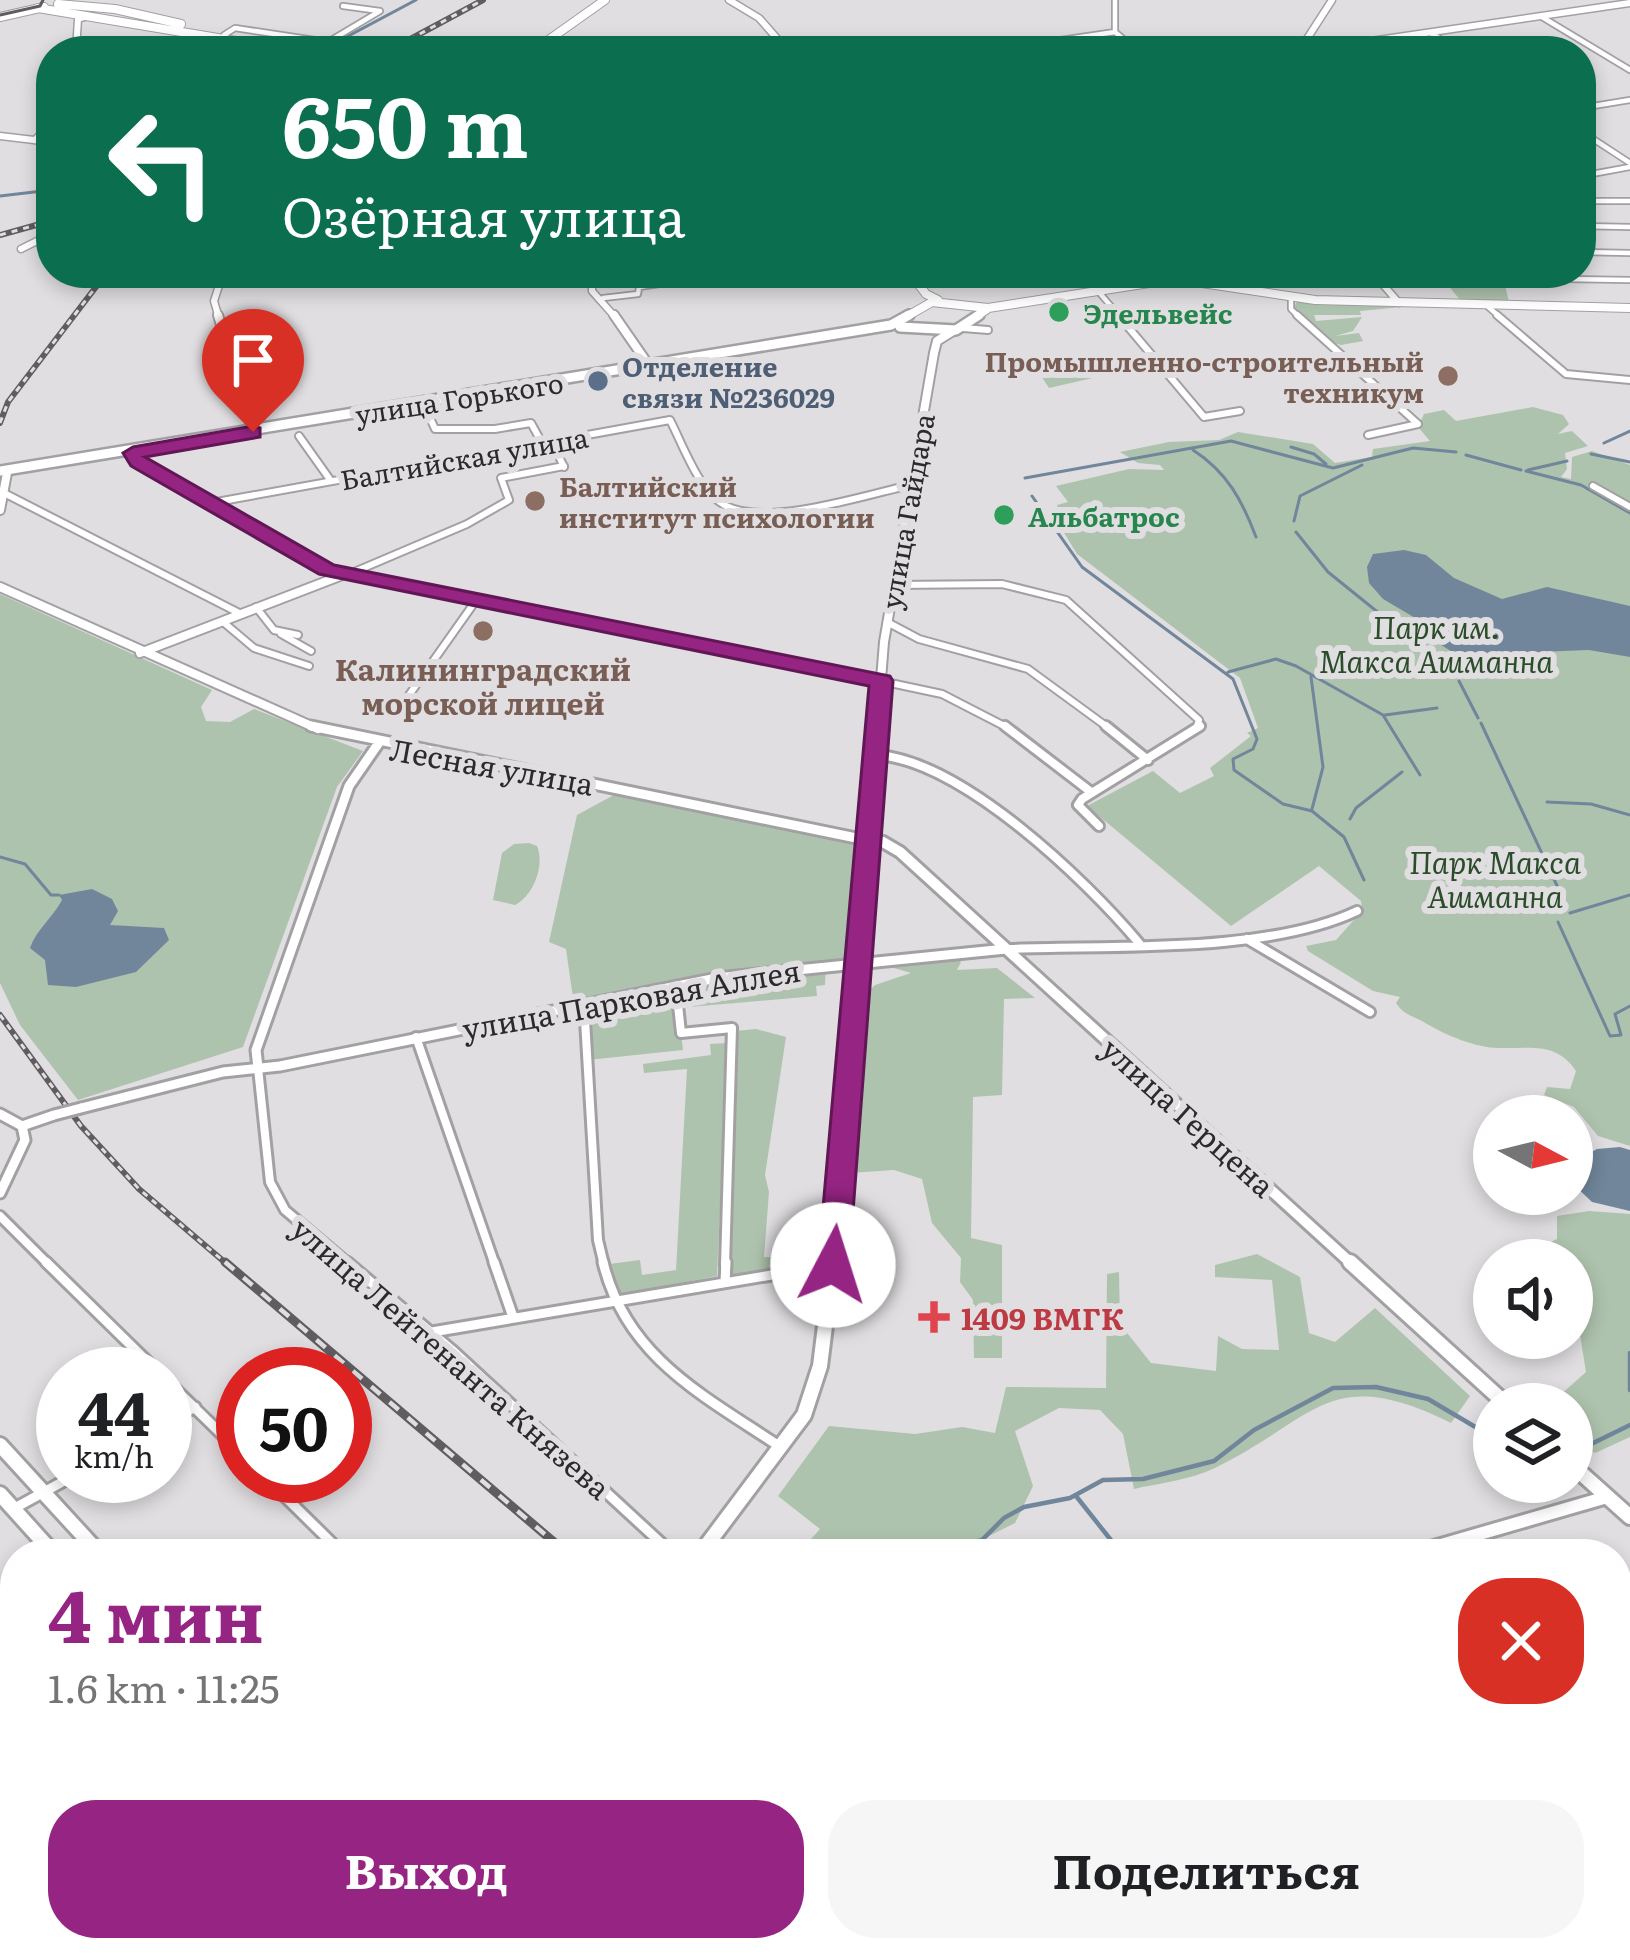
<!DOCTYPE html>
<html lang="ru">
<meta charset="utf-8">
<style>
:root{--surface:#fff;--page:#f6f6f6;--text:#202124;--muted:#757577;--accent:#952483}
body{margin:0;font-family:Literata,serif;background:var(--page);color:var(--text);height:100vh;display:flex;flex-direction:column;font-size:45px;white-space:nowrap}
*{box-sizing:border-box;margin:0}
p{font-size:39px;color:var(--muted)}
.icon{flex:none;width:66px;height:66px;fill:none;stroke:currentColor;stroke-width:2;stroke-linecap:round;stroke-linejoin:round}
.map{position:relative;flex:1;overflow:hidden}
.drawer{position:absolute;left:0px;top:1539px;width:1632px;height:423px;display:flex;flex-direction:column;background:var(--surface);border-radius:48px 48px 0 0;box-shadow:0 6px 18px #0003}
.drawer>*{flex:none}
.hud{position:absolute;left:36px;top:36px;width:1560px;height:252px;border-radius:48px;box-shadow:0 6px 18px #0003;background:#0b6e4f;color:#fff;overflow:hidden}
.needle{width:78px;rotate:97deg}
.tools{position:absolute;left:1473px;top:1095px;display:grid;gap:24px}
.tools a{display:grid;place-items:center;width:120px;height:120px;border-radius:50%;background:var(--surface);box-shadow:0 6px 18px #0003;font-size:60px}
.speed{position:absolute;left:36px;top:1347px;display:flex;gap:24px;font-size:60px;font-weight:700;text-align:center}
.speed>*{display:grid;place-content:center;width:156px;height:156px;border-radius:50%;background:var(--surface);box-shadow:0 6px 18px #0003;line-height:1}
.speed small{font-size:30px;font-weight:400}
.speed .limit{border:18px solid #d22;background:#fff;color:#111}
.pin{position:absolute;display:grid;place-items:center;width:102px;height:102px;color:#fff;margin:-123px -51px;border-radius:50% 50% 50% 0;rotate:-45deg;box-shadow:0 0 12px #0007}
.pin .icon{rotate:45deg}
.me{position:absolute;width:132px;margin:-66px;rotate:5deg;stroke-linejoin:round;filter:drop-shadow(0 0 9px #0008)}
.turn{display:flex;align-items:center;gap:42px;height:252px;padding:0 48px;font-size:54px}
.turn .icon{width:156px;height:156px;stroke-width:2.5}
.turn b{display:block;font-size:84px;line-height:102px}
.round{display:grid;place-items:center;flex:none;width:126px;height:126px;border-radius:48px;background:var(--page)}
.headline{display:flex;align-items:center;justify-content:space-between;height:204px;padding:0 48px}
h1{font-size:72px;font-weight:700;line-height:90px;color:var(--accent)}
.primary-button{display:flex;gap:24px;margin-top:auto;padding:24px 48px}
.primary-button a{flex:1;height:138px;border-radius:48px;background:var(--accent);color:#fff;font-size:48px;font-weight:700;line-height:138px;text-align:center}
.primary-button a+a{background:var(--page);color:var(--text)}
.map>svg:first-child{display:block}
</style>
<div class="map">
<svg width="1630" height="1960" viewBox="0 0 1630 1960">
<rect width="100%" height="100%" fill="#e0dee1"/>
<path fill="#aec3ad" d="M1438,273H1502L1509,302L1461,301Z
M1297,301L1402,307L1360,311L1361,315H1314L1316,321L1362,317L1353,331L1335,336L1359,333L1363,341L1341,345L1331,342L1294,308Z
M1118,353L1132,369L1049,388L1036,368Z
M1533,407L1563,415L1569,424L1558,434L1572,431L1588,446L1565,453L1567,469L1561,477L1571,479L1572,457L1592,451L1630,465V1146L1598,1136L1574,1107L1544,1095L1547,1087L1570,1089L1576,1071C1556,1041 1530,1049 1499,1048C1476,1048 1446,1035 1427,1024C1415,1016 1404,1016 1396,1003L1400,997L1373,991L1308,951L1306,946L1336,940L1362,911L1361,901L1319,866L1231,926L1087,806L1153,771L1180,793L1214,776L1210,768L1251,736L1247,733L1258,728L1240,678L1077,554L1063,531L1057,505L1068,502L1056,486L1129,469L1164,470L1160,465L1138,463L1120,452L1169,442L1219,440L1238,432L1313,444L1335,463L1372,457L1373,449L1430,441L1418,427L1424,414L1444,410L1456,421Z
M0,594L212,690L201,707L206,721L230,722L254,709L363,751L337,787L243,1047L78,1100L20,1025L0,983Z
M623,790L866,840L858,961L826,965L825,985L816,986L817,996L678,1008L683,1050L588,1060L585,1012L574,1005L566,949L549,942L577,815Z
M529,843L537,846C545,864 534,896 515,905L493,900L502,853L514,844Z
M956,958L961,962L957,970L997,968L1035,998L1004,999L1002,1095L973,1097L971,1238L1002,1245V1358H974L973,1300L960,1282L961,1258L932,1223L922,1179L894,1170L850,1173L863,996L875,985L911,973L880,964Z
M756,1029L786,1037L765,1175L769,1192L764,1257L805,1258L803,1263L730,1275L735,1031Z
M727,1043L717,1276L620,1295L609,1264L640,1260L642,1275L676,1270L687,1069L644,1073L643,1064L711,1055L710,1044Z
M1589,1211L1630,1214V1437L1595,1453L1572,1439V1404H1542L1559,1396L1586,1372L1577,1316H1572V1260H1513L1557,1239V1216Z
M1257,1254L1300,1277L1309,1333L1335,1342L1375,1308L1470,1396L1451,1423C1328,1362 1316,1419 1215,1468C1191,1480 1159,1483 1134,1489L1123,1434L1100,1410L1059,1408L1015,1431L1033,1486L1015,1523L953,1554H808L802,1549L820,1529L778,1496L829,1426L915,1434L962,1427L995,1433L1006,1387L1106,1388L1107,1274L1119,1272L1120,1324L1151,1363L1216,1371L1218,1336L1242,1349L1279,1350L1272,1280L1215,1277V1265Z"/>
<path fill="#71869b" d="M1404,550L1426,555L1454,578L1502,599L1547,587L1630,606V657L1589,650L1536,652L1477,668L1435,641L1422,622L1383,599L1369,583L1367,567L1373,554Z
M92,889L112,899L118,911L110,925L164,928L169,940L136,972L76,987L48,985L45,960L30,948C36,930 53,917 62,900L59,895Z
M1620,1147L1630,1150V1211L1592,1202L1572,1183L1576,1160L1597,1149Z"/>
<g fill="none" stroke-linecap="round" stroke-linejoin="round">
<path stroke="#71869b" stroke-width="3" d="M322,50L416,0
M0,196L51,190
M526,273L582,283
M231,277L312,273
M1604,443L1630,431
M1291,447L1314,454L1326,464
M1193,450C1227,472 1242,500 1256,537
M1591,454L1630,462
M1466,455L1521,470
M1528,470L1567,461
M1526,471L1581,485L1630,513
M1025,478L1231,441L1333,468L1413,448L1456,452
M1032,496L1082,567L1233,679L1257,739L1253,749L1233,759L1234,770L1283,804L1312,811L1344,837L1364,880
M1294,521L1300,496L1362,465
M1296,532L1328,572L1442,664
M1228,672L1276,659L1296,666L1383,715L1420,775
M1311,677L1323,767L1312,809
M1459,681L1478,718
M1385,715L1437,708
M1481,723L1566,905
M1547,802L1591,804L1630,815
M1350,819L1356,808L1402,772
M0,857L25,864L51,895H59
M1570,913L1630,895
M1558,922L1610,1036L1621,1035L1615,1014L1630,1006"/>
<path stroke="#71869b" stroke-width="4.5" d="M1630,1353V1390
M1581,1449L1630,1425
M1076,1496L1122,1554
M936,1554L982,1540L1004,1518L1024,1507L1070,1498L1103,1480L1143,1479L1214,1461L1254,1430L1333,1388L1376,1387L1428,1399L1494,1438
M0,1829L15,1835
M231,1947L247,1960
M1214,1947L1215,1960
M404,1960L419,1947"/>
<defs>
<path id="minor-far3" d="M1115,0V32
M1542,17L1630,70
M1115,32L1138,51
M1431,33L1459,51
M224,35L235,28L328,42L380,11L343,6
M77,44L116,51
M985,51L1115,32
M1581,108L1630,100
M1581,131L1630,163
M1581,176L1630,167
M1587,201H1630
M1581,226L1630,227
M1581,252L1630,253
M1565,279L1630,280
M1098,291L1121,318
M1291,297V309L1300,318
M603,298L638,294L639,287L666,283
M1486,305L1501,318"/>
<path id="minor-far2" d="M1118,315L1204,417L1240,411
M1297,315L1418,424L1368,435
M1497,315L1566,374L1630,380
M963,328L988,330
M423,402L435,429H495L531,423L542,443
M299,436L331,481
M552,442L564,467
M1593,486L1630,507
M4,493L239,613
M211,503L670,420C683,445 699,492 726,506C767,527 866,495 910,485
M347,575L467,524L509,500L501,478L564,466
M893,585L1002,584L1066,600L1199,720L1196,729
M256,607L274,630L298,635
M222,621L254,648L309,666
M887,622L919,639L1028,669L1110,729
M281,634L311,651
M881,681L942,694L1010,729
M402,705L477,599"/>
<path id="minor-far1" d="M1005,726L1091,792
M1106,726L1148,760
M878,755C963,762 1085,879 1139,943
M1099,826L1078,805L1082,799L1200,726
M1247,939L1370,1012
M1009,949C1111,945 1266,954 1357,911
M676,986L681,1033L732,1028L725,1265
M584,1003L598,1240L604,1265
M416,1037L495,1265
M258,1068L270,1182L285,1210L350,1265
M0,1216L49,1265"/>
<path id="minor" d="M46,1262L160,1374
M347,1262L454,1352L673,1554
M494,1262L513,1317
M603,1262C626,1358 706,1397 782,1448
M725,1282L726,1262
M432,1332L831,1265
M165,1379L243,1455
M165,1424L195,1407
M264,1476L343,1554
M13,1509L73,1476
M0,1726L15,1736
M1617,1927L1630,1933
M1437,1947L1444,1960"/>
<path id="tertiary-far3" d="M729,0L759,18L788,51
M1330,47L1630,3
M76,51L78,19L88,16
M35,140L51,123
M21,249L51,234
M592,273V291L616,318"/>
<path id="tertiary-far2" d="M614,315L650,367
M132,449L138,462L332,571L881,681
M0,510L7,473
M0,587L318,729
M140,653L340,576"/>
<path id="tertiary-far1" d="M311,726L866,840
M258,1068L256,1050L349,786L378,744
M81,1108L223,1072L280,1066L717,978L1006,949
M0,1114L22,1126
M22,1126L54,1115
M0,1193L25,1140L22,1126"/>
<path id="tertiary" d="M1410,1554L1607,1497"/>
<path id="secondary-far3" d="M1303,45L1332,0
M1271,51L1323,44L1330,47L1328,51
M0,136L51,142
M1373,273L1399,303
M219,318L214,301L223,273"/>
<path id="secondary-far2" d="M218,315L253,432
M877,729L884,642L934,353L937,341L953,331"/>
<path id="secondary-far1" d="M866,840L883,842L900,852L1353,1265
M832,1265L877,726"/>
<path id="secondary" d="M1350,1262L1506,1404
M0,1445L100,1554
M1572,1465L1630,1517
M0,1494L54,1554
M700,1554L804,1415L820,1366L833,1262
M282,1960L286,1947"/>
<path id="primary-far1" d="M58,4L115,9L181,24
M38,8L296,51
M0,17L44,7
M289,47L313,51
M533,51L605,0
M910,273L926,294L938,300
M904,318L932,302L988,308L1175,279L1315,300L1630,308
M974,318L986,310"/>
<path id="primary" d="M900,327L956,330L979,315
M0,471L891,325L909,315"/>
</defs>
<use href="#minor-far3" stroke="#a3a0a4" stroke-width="8"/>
<use href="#minor-far2" stroke="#a3a0a4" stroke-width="10"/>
<use href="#minor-far1" stroke="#a3a0a4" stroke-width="14"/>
<use href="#minor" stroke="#a3a0a4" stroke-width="15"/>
<use href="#tertiary-far3" stroke="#a3a0a4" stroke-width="9"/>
<use href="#tertiary-far2" stroke="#a3a0a4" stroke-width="12"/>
<use href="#tertiary-far1" stroke="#a3a0a4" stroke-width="15"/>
<use href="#tertiary" stroke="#a3a0a4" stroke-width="18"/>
<use href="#secondary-far3" stroke="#a3a0a4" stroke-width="9"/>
<use href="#secondary-far2" stroke="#a3a0a4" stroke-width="12"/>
<use href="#secondary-far1" stroke="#a3a0a4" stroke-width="16"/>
<use href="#secondary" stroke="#a3a0a4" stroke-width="20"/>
<use href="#primary-far1" stroke="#a3a0a4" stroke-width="10"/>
<use href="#primary" stroke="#a3a0a4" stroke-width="14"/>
<use href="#minor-far3" stroke="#fff" stroke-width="4.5"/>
<use href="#minor-far2" stroke="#fff" stroke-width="6"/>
<use href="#minor-far1" stroke="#fff" stroke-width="8"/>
<use href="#minor" stroke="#fff" stroke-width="9"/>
<use href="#tertiary-far3" stroke="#fff" stroke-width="6"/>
<use href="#tertiary-far2" stroke="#fff" stroke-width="8"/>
<use href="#tertiary-far1" stroke="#fff" stroke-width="9"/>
<use href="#tertiary" stroke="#fff" stroke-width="12"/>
<use href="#secondary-far3" stroke="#fff" stroke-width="6"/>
<use href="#secondary-far2" stroke="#fff" stroke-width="8"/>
<use href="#secondary-far1" stroke="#fff" stroke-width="10"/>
<use href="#secondary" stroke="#fff" stroke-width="14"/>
<use href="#primary-far1" stroke="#fff" stroke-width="8"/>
<use href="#primary" stroke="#fff" stroke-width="9"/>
<path stroke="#5f5d5f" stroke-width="3" d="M0,15L40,6L43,0"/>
<defs>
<path id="rail-far1" d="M388,51L483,0
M0,235L51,221
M0,423L8,402L102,279
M0,1015L81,1126L139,1189L228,1265"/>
<path id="rail" d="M225,1262L568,1554
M955,1947L969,1960
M1005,1947L1020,1960"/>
</defs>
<use href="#rail-far1" stroke="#5f5d5f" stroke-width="6"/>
<use href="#rail" stroke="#5f5d5f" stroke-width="9"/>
<use href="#rail-far1" stroke="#e0dee1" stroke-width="3" stroke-dasharray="6" stroke-linecap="butt"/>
<use href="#rail" stroke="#e0dee1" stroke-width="4.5" stroke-dasharray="12" stroke-linecap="butt"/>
<defs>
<path id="tertiary-bridge" d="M54,1115L81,1108"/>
</defs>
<use href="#tertiary-bridge" stroke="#a3a0a4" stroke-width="15" stroke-linecap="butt"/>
<use href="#tertiary-bridge" stroke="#fff" stroke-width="9"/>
</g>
<path fill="#952483" stroke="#611755" stroke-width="3" d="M253,426L260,428V437L145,457L334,565L890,676L893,681L849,1265L844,1274L833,1277L822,1274L818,1265L869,686L319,574L131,466L123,453L133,447Z"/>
<g fill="#2e9e5b" stroke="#e0dee1" stroke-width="4.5">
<circle cx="1059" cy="312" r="12"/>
<circle cx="1004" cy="515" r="12"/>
</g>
<g fill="#8d6e63" stroke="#e0dee1" stroke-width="4.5">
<circle cx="1448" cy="376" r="12"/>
<circle cx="535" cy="501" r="12"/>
<circle cx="483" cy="631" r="12"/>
</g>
<circle fill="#5c6f8a" stroke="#e0dee1" stroke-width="4.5" cx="598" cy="381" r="12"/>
<path fill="#e0444e" stroke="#e0dee1" stroke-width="4.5" d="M928 1299h12v12h12v12h-12v12h-12v-12h-12v-12h12z"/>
<g text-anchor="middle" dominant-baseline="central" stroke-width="12" stroke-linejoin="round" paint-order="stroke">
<g font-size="27" font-weight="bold" fill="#27864d" stroke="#e0dee1" text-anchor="start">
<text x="1083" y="312">Эдельвейс</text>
<text x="1028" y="515">Альбатрос</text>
</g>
<g font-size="27" font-weight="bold" fill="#785e54" stroke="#e0dee1" text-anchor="end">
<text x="1424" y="360">Промышленно-строительный<tspan x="1424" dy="31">техникум</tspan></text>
<text x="559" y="485" text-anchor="start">Балтийский<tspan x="559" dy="31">институт психологии</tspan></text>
</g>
<g font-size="27" font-weight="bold" fill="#4e5e75" stroke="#e0dee1" text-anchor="start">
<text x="622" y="365">Отделение<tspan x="622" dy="31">связи №236029</tspan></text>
</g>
<g font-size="27" fill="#2c2b2c" stroke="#e0dee1">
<text transform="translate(459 397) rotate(-9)">улица Горького</text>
<text transform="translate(464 457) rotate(-10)">Балтийская улица</text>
<text transform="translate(906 511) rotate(-80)">улица Гайдара</text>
</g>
<g font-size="30" font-style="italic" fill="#2b4d2a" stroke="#e0dee1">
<text x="1436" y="626">Парк им.<tspan x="1436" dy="34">Макса Ашманна</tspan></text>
<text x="1495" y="861">Парк Макса<tspan x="1495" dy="34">Ашманна</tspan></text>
</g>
<g font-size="30" font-weight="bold" fill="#785e54" stroke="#e0dee1">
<text x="483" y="668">Калининградский<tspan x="483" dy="34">морской лицей</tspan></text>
</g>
<g font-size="30" fill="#2c2b2c" stroke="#e0dee1">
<text transform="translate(492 765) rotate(10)">Лесная улица</text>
<text transform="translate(631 998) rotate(-10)">улица Парковая Аллея</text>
<text transform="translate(1189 1116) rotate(42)">улица Герцена</text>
<text transform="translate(452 1357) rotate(41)">улица Лейтенанта Князева</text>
</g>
<g font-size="30" font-weight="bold" fill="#be3a42" stroke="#e0dee1" text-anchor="start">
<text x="961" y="1317">1409 ВМГК</text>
</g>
</g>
</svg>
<div class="tools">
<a><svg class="needle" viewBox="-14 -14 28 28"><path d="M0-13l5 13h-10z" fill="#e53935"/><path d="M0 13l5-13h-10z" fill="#757577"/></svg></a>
<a><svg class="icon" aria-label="sound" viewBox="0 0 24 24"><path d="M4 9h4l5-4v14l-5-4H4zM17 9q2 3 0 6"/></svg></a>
<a><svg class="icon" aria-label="layers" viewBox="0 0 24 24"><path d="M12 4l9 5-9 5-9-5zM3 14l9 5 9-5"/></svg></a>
</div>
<div class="speed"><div>44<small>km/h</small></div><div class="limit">50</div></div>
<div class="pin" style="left:253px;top:432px;background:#d93025"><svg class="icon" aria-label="arrive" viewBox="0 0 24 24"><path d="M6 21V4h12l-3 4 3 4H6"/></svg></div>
<svg class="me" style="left:833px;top:1265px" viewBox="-20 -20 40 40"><circle r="19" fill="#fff"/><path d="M0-13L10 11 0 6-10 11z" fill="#952483"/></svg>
<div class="hud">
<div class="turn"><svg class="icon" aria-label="left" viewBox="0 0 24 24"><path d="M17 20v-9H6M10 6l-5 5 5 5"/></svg><div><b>650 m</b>Озёрная улица</div></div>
</div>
<section class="drawer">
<div class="headline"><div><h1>4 мин</h1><p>1.6 km · 11:25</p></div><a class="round" style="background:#d93025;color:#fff"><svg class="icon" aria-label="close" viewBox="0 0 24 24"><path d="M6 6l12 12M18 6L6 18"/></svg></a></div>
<div class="primary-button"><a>Выход</a><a>Поделиться</a></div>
</section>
</div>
